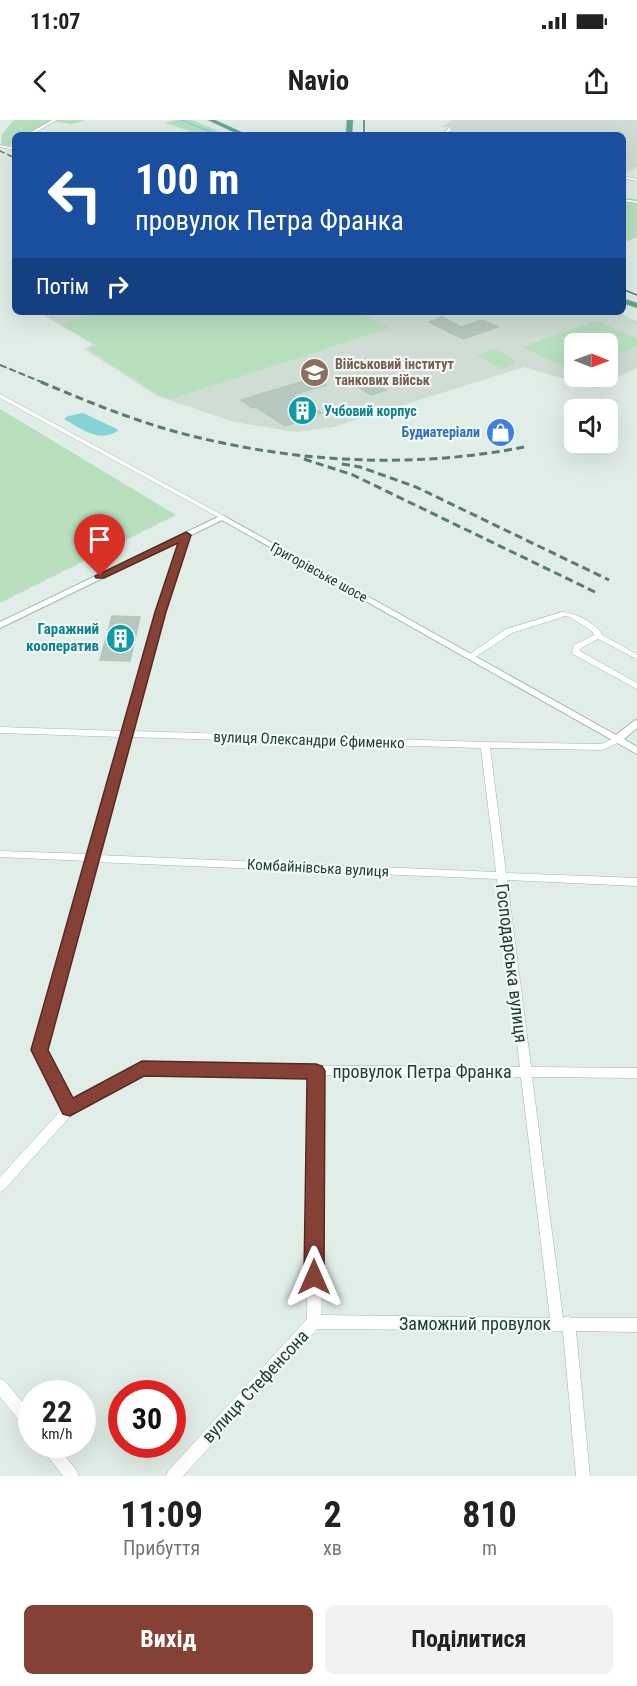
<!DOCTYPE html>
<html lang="uk">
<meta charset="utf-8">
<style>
:root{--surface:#fff;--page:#f2f2f2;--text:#222;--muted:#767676;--accent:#854136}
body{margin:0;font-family:"Roboto Condensed",sans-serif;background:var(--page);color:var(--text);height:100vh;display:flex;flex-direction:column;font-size:22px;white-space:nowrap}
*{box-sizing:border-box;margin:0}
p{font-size:20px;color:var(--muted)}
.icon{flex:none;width:33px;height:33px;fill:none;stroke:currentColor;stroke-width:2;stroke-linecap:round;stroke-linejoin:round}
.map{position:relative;height:1356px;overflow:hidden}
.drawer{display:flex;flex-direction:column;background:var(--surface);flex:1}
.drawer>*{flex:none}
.banner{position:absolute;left:12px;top:12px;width:614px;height:183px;border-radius:9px;box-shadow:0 6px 24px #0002;background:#1a4fa0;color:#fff;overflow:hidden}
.needle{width:39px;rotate:91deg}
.fabs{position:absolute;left:564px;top:213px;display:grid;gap:12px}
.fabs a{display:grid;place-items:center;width:54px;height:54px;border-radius:9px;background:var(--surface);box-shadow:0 6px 24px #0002;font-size:30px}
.speed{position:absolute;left:18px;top:1260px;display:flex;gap:12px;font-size:30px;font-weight:700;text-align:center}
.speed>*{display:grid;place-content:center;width:78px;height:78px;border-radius:50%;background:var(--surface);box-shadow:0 6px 24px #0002;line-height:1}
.speed small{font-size:15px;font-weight:400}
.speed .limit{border:9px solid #d22;background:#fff;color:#111}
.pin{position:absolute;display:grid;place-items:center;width:51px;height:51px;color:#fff;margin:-62px -26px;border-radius:50% 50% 50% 0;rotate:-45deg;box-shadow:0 0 6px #0007}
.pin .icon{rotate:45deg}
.me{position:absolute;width:66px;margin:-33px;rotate:0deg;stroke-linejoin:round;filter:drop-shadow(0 0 4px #0008)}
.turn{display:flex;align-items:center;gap:21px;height:126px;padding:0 24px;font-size:27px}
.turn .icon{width:78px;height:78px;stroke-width:2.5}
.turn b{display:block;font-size:42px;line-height:51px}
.then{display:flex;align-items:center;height:57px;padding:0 24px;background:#0003;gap:12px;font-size:22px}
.eta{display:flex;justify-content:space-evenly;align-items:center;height:102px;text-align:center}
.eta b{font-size:36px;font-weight:700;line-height:42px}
.primary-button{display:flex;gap:12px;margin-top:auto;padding:12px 24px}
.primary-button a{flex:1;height:69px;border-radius:9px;background:var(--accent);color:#fff;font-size:24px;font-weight:700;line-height:69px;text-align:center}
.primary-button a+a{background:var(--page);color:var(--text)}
.status{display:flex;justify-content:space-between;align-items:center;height:42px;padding:0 30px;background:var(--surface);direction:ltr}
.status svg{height:16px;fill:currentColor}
header{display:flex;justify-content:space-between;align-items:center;height:78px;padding:0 24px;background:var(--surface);font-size:27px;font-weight:700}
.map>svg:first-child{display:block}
</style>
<div class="status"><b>11:07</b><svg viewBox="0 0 49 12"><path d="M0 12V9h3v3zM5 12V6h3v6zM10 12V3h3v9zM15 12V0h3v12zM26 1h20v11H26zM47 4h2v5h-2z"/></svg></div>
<header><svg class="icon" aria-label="back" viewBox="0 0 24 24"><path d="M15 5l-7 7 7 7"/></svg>Navio<svg class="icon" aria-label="share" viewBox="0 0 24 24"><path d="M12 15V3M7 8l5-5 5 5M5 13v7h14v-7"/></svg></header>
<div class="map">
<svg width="637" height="1356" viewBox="0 0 637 1356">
<rect width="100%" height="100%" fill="#e1ede7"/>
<path fill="#cfddd5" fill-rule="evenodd" d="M452,0H637V47L623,55L622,15H446L453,7H442Z
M39,192H616L637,201V248L603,264L607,266L595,268L524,247L333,307L297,312L234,302L157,276L84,229L93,225ZM574,224H608V256H574Z"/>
<path fill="#b8e0bf" d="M14,0H85C68,8 65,0 51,2C37,4 35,15 15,15V22L9,26L1,25L2,14Z
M176,0H192L228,15H160C169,11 180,15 190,11L165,3Z
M623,78L637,79V117L623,123Z
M103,192H358L390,208L171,279L159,275L88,229L97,225L60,204Z
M596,201L637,218V226L608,237V224H574V249L572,250L522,227Z
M495,229L509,236L516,243L502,249L476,235Z
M0,289L176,395L0,483Z"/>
<path fill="#84d4d7" d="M83,293L117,309L118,311C98,323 82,309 64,299L68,296Z"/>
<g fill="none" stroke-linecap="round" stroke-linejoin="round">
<path stroke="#84d4d7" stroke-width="1.5" d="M181,0L218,15"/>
</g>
<path fill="#b6c8bf" stroke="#b3c7bd" stroke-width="1.5" d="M442,197L461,207L482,200L498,207L463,219L429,202Z
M362,256L386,270L371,275L348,261Z
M314,258L326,265L292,275L322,293L285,306L256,287L252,288L241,280Z
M112,496L140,497L130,541L100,540Z"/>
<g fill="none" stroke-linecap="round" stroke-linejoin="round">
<defs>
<path id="minor" d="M52,0H57L31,15H26Z
M449,8L452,9L445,15H441Z
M0,25L15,28V30L0,27Z
M622,56L637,59V61L622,58Z
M622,79L637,81V83L622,81Z
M0,274L224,396L225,397L224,398H220L0,278Z
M186,413L189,415L165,492L132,611L485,622L601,624L617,617L621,620L620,622L602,630L490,628L506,753L637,758V766L507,760L531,947L637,948V958L532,957L563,1198L569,1196L572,1198H637V1212L576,1211L590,1356H576L563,1211L317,1209L183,1356H166L168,1351L307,1199L310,955L143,954L74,992L4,1070L0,1072V1057L64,987L33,930L87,741L0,737V731L89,734L122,617L0,613V607L124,611L157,492L183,415ZM130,617L481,628L496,752L98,735ZM96,742L497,759L520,947L142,944L72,981L45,930ZM322,955L521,957L550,1198L321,1195Z
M562,492C574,492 598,504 602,515L637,534V539L598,519L581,528L580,531L637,563V569L573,534L572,532L574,525L594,515L593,512L570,497L565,496L512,513L474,538H468L467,536L506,509Z
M0,1259L5,1261L32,1293V1312L27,1310L0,1277Z
M40,1324H56L77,1351L79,1356H63L42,1329Z"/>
<path id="tertiary" d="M222,395L616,615L634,601L637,600V608L624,619L637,627V634L222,400L0,508V502Z"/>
<path id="primary" d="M208,0H215L248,15H240Z
M347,0H353L352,15H346Z
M622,178L637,183V188L622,183Z"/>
</defs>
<use href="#minor" stroke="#a3b6ae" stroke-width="1"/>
<use href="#tertiary" stroke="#a3b6ae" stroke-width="2"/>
<use href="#primary" stroke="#c1cac6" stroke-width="1"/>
<use href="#minor" fill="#fff" fill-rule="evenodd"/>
<use href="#tertiary" fill="#fff" fill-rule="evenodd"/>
<use href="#primary" fill="#62a78d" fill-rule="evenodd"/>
<path stroke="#5a7b6f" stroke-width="1.5" d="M364,0V15
M622,169L637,175"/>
<path stroke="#5a7b6f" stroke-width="1.5" stroke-dasharray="5 3" stroke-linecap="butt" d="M0,31L15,38"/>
<path stroke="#5a7b6f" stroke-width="2" stroke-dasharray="7 3" stroke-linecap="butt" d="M0,245L44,263"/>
<path stroke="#5a7b6f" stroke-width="3" stroke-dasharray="8 4.5" stroke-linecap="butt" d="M41,262C84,280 127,298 173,311C286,342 409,350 524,327
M304,339L353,355L595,472
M342,344L360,347L416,367L609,460"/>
</g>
<path fill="#854136" stroke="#562a23" stroke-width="1.5" d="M186,412L191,415L166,492L48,930L73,978L142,941L316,944L322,946L325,951L324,1157L321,1163L314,1166L307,1163L304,1157L307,959L144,956L70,996L63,994L31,930L155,492L178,423L104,458H96L95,456Z"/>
<defs>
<symbol id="university-disc" viewBox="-11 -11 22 22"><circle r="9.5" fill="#8d6e63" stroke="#f2f9f5"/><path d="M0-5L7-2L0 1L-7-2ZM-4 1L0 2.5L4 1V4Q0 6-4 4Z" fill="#fff"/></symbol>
<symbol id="building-disc" viewBox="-11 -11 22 22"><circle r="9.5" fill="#0f9aa8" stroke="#f2f9f5"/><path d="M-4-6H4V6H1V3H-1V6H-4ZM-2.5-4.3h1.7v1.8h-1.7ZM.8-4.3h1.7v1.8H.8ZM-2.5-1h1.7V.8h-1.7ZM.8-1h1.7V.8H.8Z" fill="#fff"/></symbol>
<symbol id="shop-disc" viewBox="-11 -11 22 22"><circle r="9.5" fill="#3f7fe0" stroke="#f2f9f5"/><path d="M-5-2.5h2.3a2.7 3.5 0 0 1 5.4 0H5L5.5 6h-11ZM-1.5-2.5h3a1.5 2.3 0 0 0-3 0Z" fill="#fff"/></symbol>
</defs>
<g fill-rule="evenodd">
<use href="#university-disc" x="298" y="236" width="33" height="33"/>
<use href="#building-disc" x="286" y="274" width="33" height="33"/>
<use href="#shop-disc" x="484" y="296" width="33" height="33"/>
<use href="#building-disc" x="104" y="502" width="33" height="33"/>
</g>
<g text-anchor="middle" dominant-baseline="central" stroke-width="4.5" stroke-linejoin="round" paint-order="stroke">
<g font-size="14" font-weight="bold" fill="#785e54" stroke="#f2f9f5" text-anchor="start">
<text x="335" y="244">Військовий інститут<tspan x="335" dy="16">танкових військ</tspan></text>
</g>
<g font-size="14" font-weight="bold" fill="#0d838f" stroke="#f2f9f5" text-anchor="start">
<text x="324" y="291">Учбовий корпус</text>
</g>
<g font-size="14" font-weight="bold" fill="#366cbe" stroke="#f2f9f5" text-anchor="end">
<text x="480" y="312">Будиатеріали</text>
</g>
<g font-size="14" fill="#204034" stroke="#f2f9f5">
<text transform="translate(319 452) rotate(29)">Григорівське шосе</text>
</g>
<g font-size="15" font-weight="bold" fill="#0d838f" stroke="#f2f9f5" text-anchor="end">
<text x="99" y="509">Гаражний<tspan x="99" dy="17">кооператив</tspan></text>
</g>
<g font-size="15" fill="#204034" stroke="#f2f9f5">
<text transform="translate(309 620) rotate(2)">вулиця Олександри Єфименко</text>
<text transform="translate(318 748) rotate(3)">Комбайнівська вулиця</text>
</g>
<g font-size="18" fill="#204034" stroke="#f2f9f5">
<text transform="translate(512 843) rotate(83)">Господарська вулиця</text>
<text x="422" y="951">провулок Петра Франка</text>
<text x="475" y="1203">Заможний провулок</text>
<text transform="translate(255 1266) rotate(-47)">вулиця Стефенсона</text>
</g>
</g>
</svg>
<div class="fabs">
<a><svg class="needle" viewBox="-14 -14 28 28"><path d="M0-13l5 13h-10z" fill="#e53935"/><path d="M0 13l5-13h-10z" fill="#767676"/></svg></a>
<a><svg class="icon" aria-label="sound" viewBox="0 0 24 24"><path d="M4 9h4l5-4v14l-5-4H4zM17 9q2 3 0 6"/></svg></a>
</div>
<div class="speed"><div>22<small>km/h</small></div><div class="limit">30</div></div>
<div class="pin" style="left:100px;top:456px;background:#d93025"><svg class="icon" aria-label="arrive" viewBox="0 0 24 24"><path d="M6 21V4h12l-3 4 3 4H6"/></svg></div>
<svg class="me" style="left:314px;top:1157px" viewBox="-20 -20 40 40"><path d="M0-17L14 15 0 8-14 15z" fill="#854136" stroke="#fff" stroke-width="4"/></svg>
<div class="banner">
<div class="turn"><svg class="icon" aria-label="left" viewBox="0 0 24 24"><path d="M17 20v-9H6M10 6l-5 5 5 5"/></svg><div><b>100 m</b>провулок Петра Франка</div></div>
<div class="then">Потім<svg class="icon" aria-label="right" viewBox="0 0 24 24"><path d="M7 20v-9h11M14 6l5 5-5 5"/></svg></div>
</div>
</div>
<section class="drawer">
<div class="eta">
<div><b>11:09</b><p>Прибуття</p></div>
<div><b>2</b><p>хв</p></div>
<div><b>810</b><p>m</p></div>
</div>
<div class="primary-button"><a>Вихід</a><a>Поділитися</a></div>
</section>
